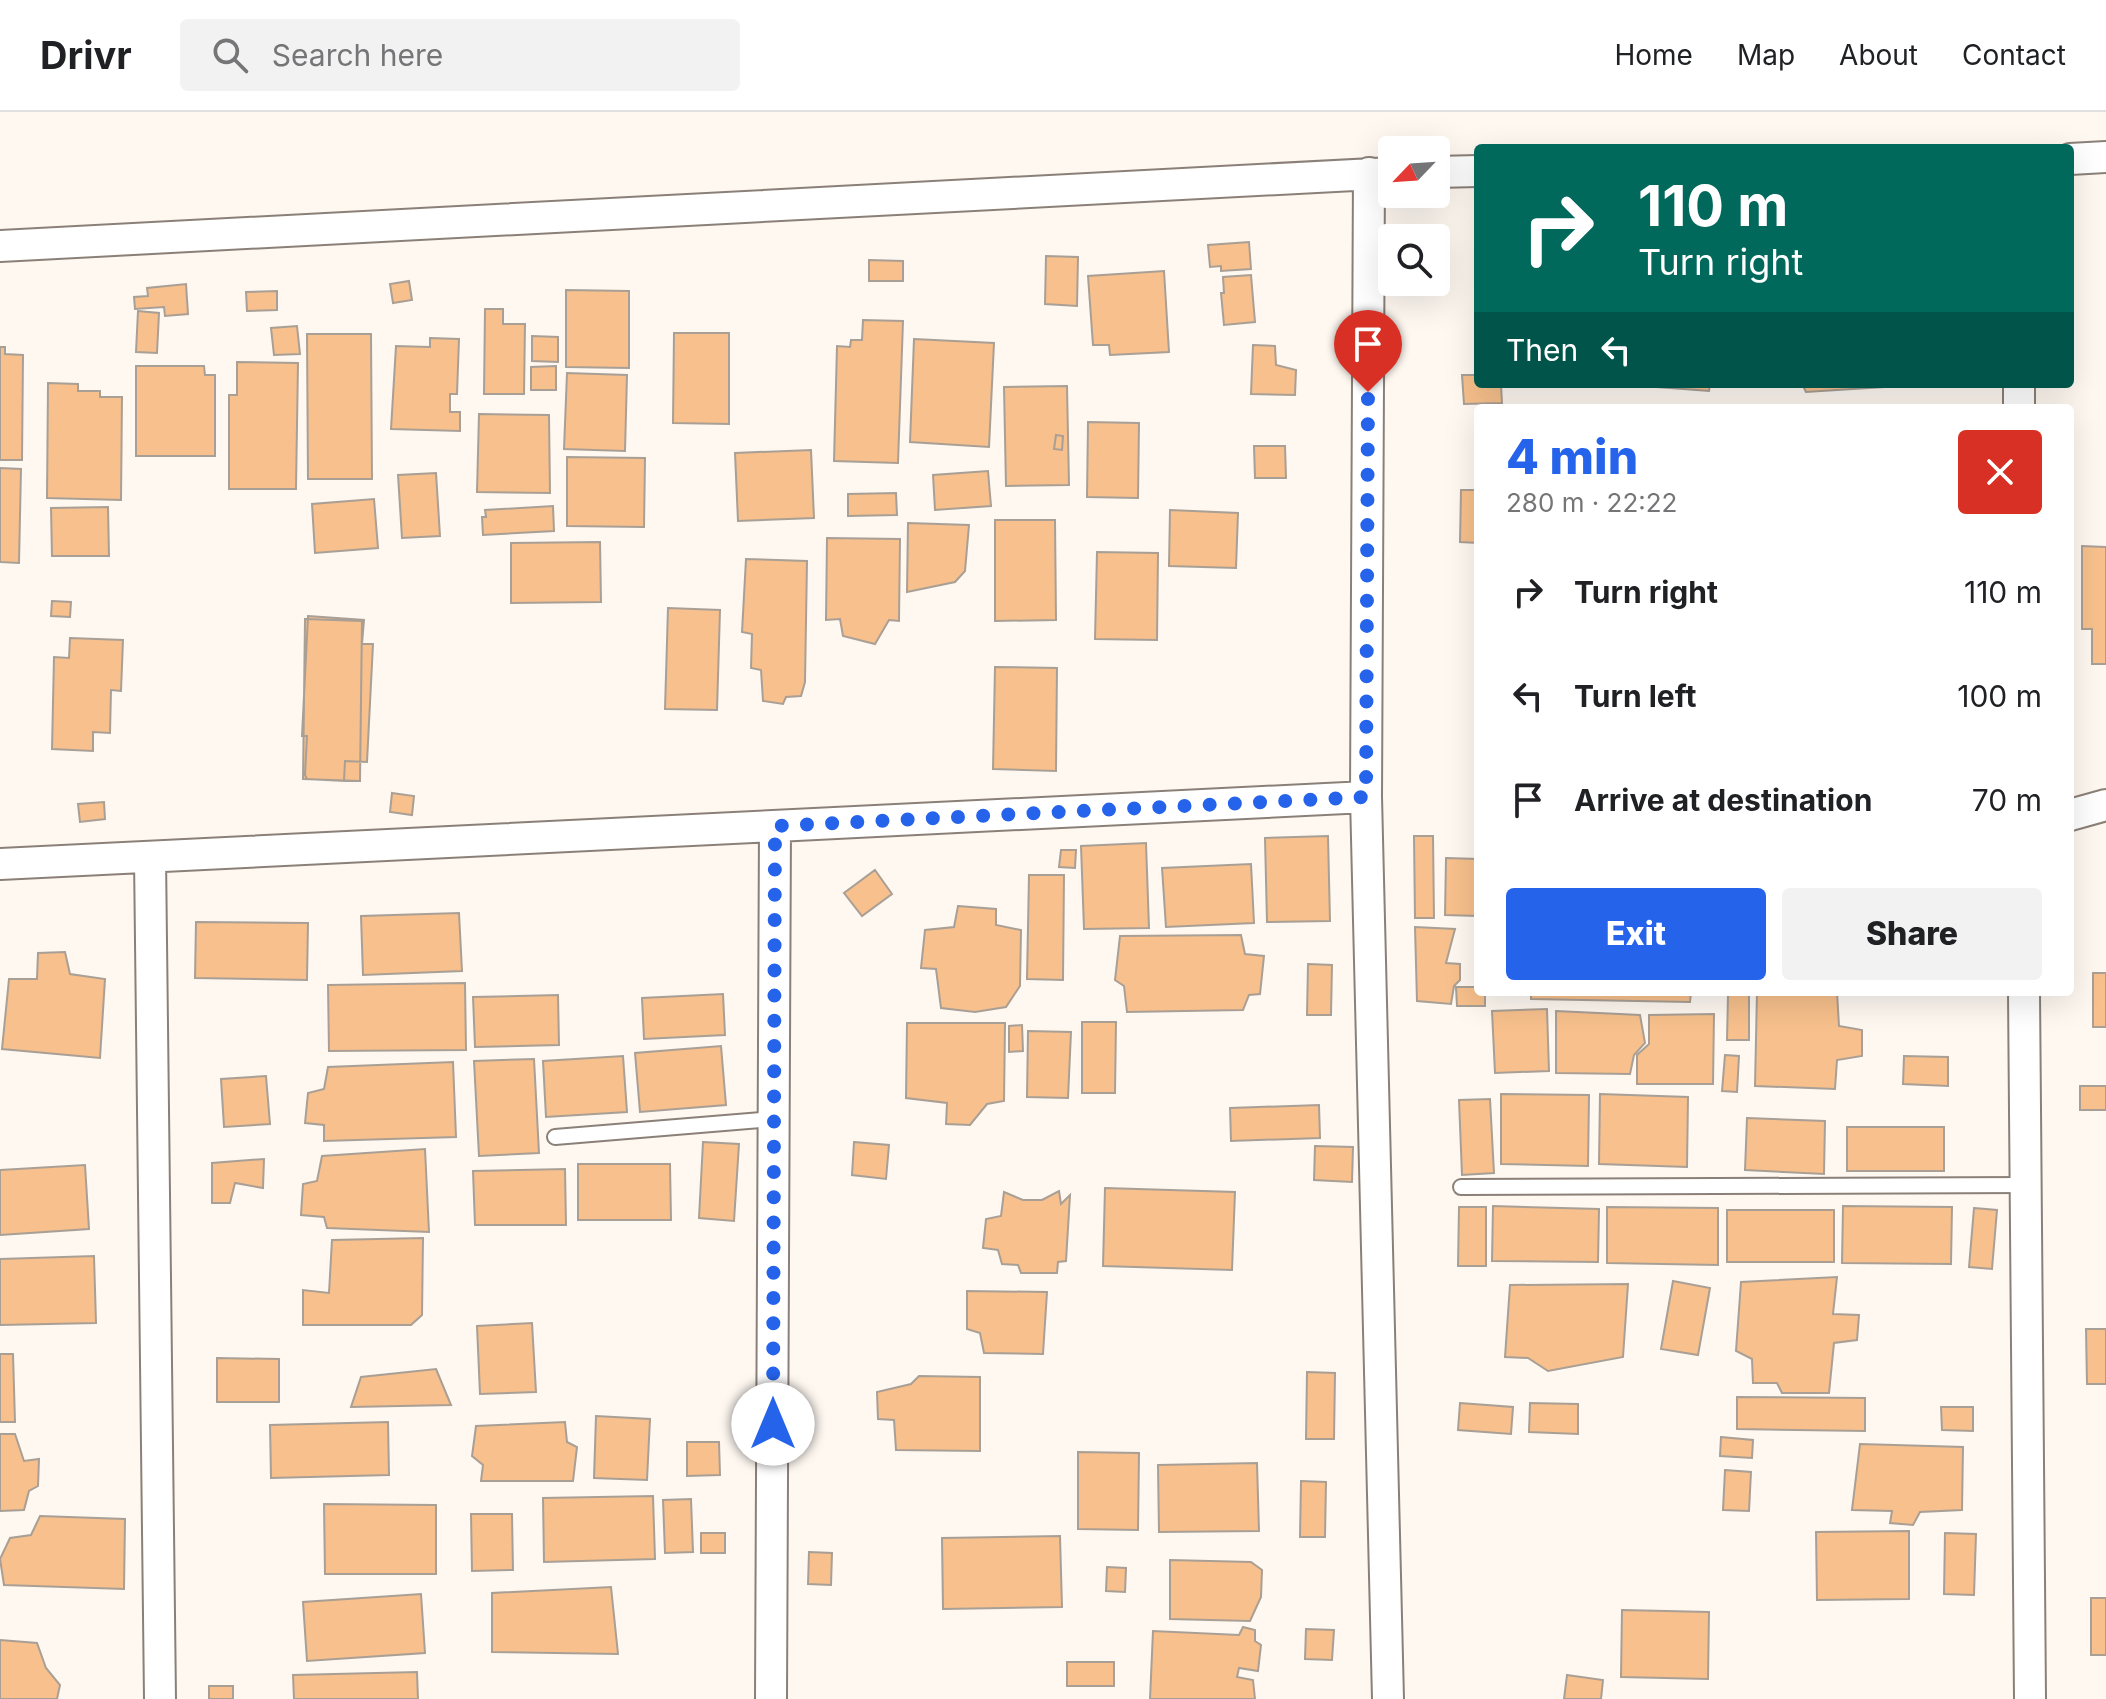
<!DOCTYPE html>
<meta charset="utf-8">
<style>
:root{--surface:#fff;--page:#f2f2f2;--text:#202124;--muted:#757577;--line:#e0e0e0;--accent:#2563eb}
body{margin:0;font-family:Inter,sans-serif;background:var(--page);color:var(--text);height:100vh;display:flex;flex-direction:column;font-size:30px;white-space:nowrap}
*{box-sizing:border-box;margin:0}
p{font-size:26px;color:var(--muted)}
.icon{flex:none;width:44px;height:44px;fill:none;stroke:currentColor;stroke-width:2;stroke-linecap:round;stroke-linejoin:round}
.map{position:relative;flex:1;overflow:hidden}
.drawer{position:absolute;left:1474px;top:292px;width:600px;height:592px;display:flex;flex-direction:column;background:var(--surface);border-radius:8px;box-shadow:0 8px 32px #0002}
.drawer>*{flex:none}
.guide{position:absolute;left:1474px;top:32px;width:600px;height:244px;border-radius:8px;box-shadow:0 8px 32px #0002;background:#00695c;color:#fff;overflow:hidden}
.needle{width:52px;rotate:245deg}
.fabs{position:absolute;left:1378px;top:24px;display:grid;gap:16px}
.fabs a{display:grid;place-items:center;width:72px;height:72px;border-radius:8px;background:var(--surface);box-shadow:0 8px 32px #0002;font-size:40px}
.pin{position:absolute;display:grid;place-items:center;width:68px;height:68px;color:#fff;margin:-82px -34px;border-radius:50% 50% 50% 0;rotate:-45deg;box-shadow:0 0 8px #0007}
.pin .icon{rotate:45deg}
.me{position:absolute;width:88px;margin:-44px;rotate:0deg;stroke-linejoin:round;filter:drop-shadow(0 0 6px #0008)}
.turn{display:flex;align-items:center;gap:28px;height:168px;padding:0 32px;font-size:36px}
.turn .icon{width:104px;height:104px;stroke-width:2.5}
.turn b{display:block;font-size:56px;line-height:68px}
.then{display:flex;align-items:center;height:76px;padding:0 32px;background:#0003;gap:16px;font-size:30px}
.round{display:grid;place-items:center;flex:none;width:84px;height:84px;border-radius:8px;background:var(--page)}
.overview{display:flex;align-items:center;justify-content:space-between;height:136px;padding:0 32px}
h1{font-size:48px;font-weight:800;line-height:60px;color:var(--accent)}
.primary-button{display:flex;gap:16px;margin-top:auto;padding:16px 32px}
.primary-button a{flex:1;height:92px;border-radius:8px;background:var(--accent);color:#fff;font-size:32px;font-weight:800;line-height:92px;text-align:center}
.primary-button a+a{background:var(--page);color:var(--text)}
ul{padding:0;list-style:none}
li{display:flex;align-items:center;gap:24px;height:104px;padding:0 32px}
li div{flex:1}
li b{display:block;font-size:30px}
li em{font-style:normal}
header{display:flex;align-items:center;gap:48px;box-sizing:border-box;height:112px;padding:0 40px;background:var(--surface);border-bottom:2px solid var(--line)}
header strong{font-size:38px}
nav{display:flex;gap:44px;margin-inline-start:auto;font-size:28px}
.search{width:560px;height:72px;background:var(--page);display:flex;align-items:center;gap:20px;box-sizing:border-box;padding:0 28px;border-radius:8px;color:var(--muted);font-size:30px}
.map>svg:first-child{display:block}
</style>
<header>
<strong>Drivr</strong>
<div class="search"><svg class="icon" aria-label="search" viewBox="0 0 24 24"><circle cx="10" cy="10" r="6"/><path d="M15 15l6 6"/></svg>Search here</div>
<nav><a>Home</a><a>Map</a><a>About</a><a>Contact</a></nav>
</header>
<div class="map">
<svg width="2106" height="1587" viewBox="0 0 2106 1587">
<rect width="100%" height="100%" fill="#fef8f1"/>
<path fill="#f7c08c" stroke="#a99f95" stroke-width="2" d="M1249,130L1251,157L1221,159V154L1210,155L1208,133Z
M1046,144L1078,145L1077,194L1045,192Z
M869,148L903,149V169H869Z
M1164,159L1169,240L1110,243L1109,233H1093L1088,164Z
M1251,163L1255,210L1224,213L1221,181H1224L1223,165Z
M409,169L412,188L393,191L390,172Z
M186,172L188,202L165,204L164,195L135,197L134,185L148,184L147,176Z
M566,178L629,179V256L566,255Z
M277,179V198L247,199L246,180Z
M485,197H503V212H525L524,282H484Z
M138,199L159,201L157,241L136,240Z
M863,208L903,209L898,351L834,349L837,234L850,235L851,228H862Z
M297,214L300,242L274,243L271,216Z
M674,221H729V312L673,311Z
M307,222H371L372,367H308Z
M532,224L558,225V250L532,249Z
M430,226L459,227L457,282H450V300H460V319L391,317L396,234L430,235Z
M914,227L994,231L989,335L910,330Z
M1253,233L1275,234L1276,253L1296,258L1295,283L1251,282Z
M0,235H5V242L23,243L22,348H0Z
M237,250L298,251L296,377H229V283H237Z
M136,254H204L205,263H215V344H136Z
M556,254V278H531V255Z
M567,261L627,263L625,339L564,337Z
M1462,263H1478V272H1501L1502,291L1464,292Z
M48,271L78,272V279H100V285H122L121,388L47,386Z
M1656,272H1710L1709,279L1657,275Z
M1802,272H1884V275L1806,280Z
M1067,274L1069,373L1006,374L1004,275Z
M1790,293H1887V296H1790Z
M1960,293V296H1904V294Z
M1476,299H1478V353L1475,352Z
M479,302L549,303L550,381L477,380Z
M1088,310L1139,311L1138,386L1087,385Z
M1056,323L1063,324L1062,338L1054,337Z
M1254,334H1285L1286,366H1255Z
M811,338L814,406L738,409L735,341Z
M567,345L645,346L644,415L567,414Z
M0,356L21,357L19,451L0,450Z
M988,359L991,394L935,398L933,363Z
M436,361L440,424L402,426L398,363Z
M1461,378H1478V431L1460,430Z
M896,381L897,403L848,404V382Z
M374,387L378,436L315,441L312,392Z
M553,394L554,419L483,423L482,405H486L485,398Z
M108,395L109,444H52L51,396Z
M1170,398L1238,401L1236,456L1169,454Z
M995,408H1055L1056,508L995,509Z
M908,411L969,413L965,459L955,470L907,480Z
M827,426L900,427L899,509L889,508L875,532L843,524L840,507L826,508Z
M600,430L601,490L511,491V431Z
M2082,434L2106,435V552H2092V517H2082Z
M1097,440L1158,441L1157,528L1095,527Z
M746,447L807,449L805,570L801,584L786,585L783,592L763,589L761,558L751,556L752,522L742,520Z
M52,489L71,490L70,505L51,504Z
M668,496L720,498L717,598L665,597Z
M308,504L364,508L362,532H373L367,650L345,649L344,669L307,667L305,663L307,624H302Z
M305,507L362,509L360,669L303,667Z
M70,526L123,528L121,579L111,578L110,621L93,620V639L52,637L54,545L69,546Z
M995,555L1057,556L1056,659L993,657Z
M392,681L414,684L412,703L390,700Z
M104,690L105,707L80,710L78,692Z
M1328,724L1330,809L1267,810L1265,726Z
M1414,724H1433L1434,806H1415Z
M1146,731L1149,816L1084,817L1081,734Z
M1061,738H1076L1075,756L1059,755Z
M1446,746L1478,747V804L1445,803Z
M1251,752L1254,811L1166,815L1162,756Z
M875,758L892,782L862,804L844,781Z
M1029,763H1064L1063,868L1027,867Z
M958,794L996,797V813L1021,818L1020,874L1006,895L975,900L941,896L936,857L921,856L925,818L954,815Z
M459,801L462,859L363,863L361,804Z
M196,810L308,811L307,868L195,866Z
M1415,815L1455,817L1446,851L1460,852V868L1454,874L1451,892L1417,889Z
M1241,823L1245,842L1264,844L1260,882L1249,883L1243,898L1127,900L1124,874L1115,868L1120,824Z
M65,840L70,862L105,867L100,946L2,937L9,867H37L38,841Z
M1308,852L1332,853L1331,903H1307Z
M2093,861H2106V915H2093Z
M465,871L466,938L329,939L328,873Z
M1456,875H1478V880H1485V894H1457Z
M1531,880H1691L1690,890L1531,887Z
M1757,880H1837L1839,914L1862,918V944L1837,948L1835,977L1755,974Z
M723,882L725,923L644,927L642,886Z
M558,883L559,933L475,935L473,885Z
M1728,883H1749V928H1727Z
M1547,897L1549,959L1495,961L1492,899Z
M1556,899L1640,903L1645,931L1634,943L1630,962L1556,961Z
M1714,902L1713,972H1637V943L1649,932V903Z
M1082,910H1116L1115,981H1082Z
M907,911H1005L1004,989L987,992L970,1013L946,1012L947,991L906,986Z
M1022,913L1023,939L1009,940V914Z
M1028,919L1071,920L1068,986L1027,985Z
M721,934L726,993L640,1000L635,941Z
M1725,943L1739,944L1737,980L1722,979Z
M623,944L627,1000L546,1005L543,949Z
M1904,944L1948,945V974L1903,972Z
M534,947L539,1041L479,1044L474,949Z
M453,950L456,1025L324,1029V1013L305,1011L308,981L324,977L328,955Z
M266,964L270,1012L224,1015L221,967Z
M2080,974H2106V998H2080Z
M1501,982L1589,983L1588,1054L1501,1052Z
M1600,982L1688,985L1687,1055L1599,1052Z
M1490,987L1494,1061L1462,1063L1459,988Z
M1319,993L1320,1026L1231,1029L1230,996Z
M1747,1006L1825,1009L1824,1062L1745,1058Z
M1847,1015H1944V1059H1847Z
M703,1030L739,1032L734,1109L699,1106Z
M854,1030L889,1033L886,1067L852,1063Z
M1315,1034L1353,1035L1352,1070L1314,1068Z
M425,1037L429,1120L327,1116L324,1105L301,1103L303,1072L317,1069L322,1044Z
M264,1047L263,1076L235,1071L230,1091H212V1051Z
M578,1052H670L671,1108H578Z
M85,1053L89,1117L0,1123V1058Z
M565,1057L566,1113H475L473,1059Z
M1105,1076L1235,1080L1232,1158L1103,1154Z
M1059,1079L1061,1092L1070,1083L1066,1149L1058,1150L1057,1161H1021L1018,1153L1002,1152L998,1138L983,1136L986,1107L1001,1104L1004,1080L1023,1088H1042Z
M1493,1094L1599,1097L1598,1150L1492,1149Z
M1843,1094L1952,1095L1951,1152L1842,1151Z
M1459,1095H1486V1154H1458Z
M1607,1095L1718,1096V1153L1607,1151Z
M1974,1096L1997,1098L1992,1157L1969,1155Z
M1727,1098H1834V1150H1727Z
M423,1126L422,1203L411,1213H303V1178L329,1181L332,1128Z
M94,1144L96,1211L0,1213V1147Z
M1837,1165L1833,1202L1859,1203L1857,1228L1834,1231L1829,1281H1782L1777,1271H1753L1752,1247L1736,1239L1741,1170Z
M1673,1169L1710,1176L1698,1243L1661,1237Z
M1628,1172L1623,1245L1548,1259L1528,1246L1505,1245L1510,1173Z
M967,1179L1047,1180L1043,1242L984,1241L980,1221L967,1217Z
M532,1211L536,1280L480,1282L477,1214Z
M2086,1217H2106V1272H2087Z
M0,1242H13L15,1310H0Z
M217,1246L279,1247V1290H217Z
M436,1257L451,1293L351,1295L361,1265Z
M1307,1260L1335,1261L1334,1327H1306Z
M919,1264L980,1265V1339L896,1338L894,1308L878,1307L877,1280L911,1272Z
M1737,1285L1865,1286V1319L1737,1317Z
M1460,1291L1513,1295L1511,1322L1458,1318Z
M1530,1291L1578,1292V1322L1529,1320Z
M1941,1295H1973V1319L1942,1318Z
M596,1304L650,1307L647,1368L594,1366Z
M388,1310L389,1363L271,1366L270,1313Z
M565,1310L567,1330L577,1335L573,1369H481L483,1353L472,1344L476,1314Z
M0,1322H15L24,1349L39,1347L38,1374L29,1379L24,1398L0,1399Z
M1721,1325L1753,1328L1752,1346L1720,1344Z
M687,1330H719L720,1363L687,1364Z
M1860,1332L1963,1335L1962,1398L1920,1400L1913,1413L1890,1411L1892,1399L1852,1398Z
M1078,1340L1139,1341L1138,1418L1078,1417Z
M1257,1351L1259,1419L1159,1420L1158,1353Z
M1725,1358L1751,1360L1749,1399L1723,1398Z
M1301,1369L1326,1370L1325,1425H1300Z
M653,1384L655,1447L544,1450L543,1386Z
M691,1387L693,1440L665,1441L663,1388Z
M324,1392L436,1393V1462H325Z
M471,1402H512L513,1458L472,1459Z
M40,1404L125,1407L124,1477L4,1473L0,1447L10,1426L31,1423Z
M1909,1419V1487L1817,1488L1816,1420Z
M701,1421H725V1441H701Z
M1945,1421L1976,1422L1974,1483L1944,1482Z
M1060,1424L1062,1495L943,1497L942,1426Z
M809,1440L832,1441L831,1473L808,1472Z
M1170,1448L1251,1450L1262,1458L1261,1485L1250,1509L1170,1507Z
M1107,1455L1126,1456L1125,1480L1106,1479Z
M611,1475L618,1542L492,1540V1481Z
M421,1482L425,1541L307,1549L303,1490Z
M2091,1486H2106V1543H2091Z
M1622,1498L1709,1500L1708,1567L1621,1565Z
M1243,1515L1255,1518V1529L1261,1533L1258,1559L1239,1556L1237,1565L1253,1568L1255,1587H1150L1153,1519L1239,1523Z
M1306,1517L1334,1518L1332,1548L1305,1547Z
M0,1528L37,1531L46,1556L60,1573L57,1587H0Z
M1067,1550H1114V1574H1067Z
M417,1560L418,1587H294L293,1563Z
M1567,1563L1603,1568L1601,1587H1564Z
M209,1574H233V1587H209Z"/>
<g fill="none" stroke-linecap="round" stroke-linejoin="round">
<defs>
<path id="service" d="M555,1025L774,1007
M1461,1075L2026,1073"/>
<path id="minor" d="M2070,47L2106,45
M1436,60L1478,59
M1369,61L1366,685L1388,1587
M0,134L1392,61
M2019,272V296
M2070,703L2106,693
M150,745L160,1587
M0,752L1366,685
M2024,880L2030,1587
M771,1587L775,714"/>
</defs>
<use href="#service" stroke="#8b8077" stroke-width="18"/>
<use href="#minor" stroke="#8b8077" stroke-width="34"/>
<use href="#service" stroke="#fff" stroke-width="14"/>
<use href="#minor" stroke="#fff" stroke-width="30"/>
</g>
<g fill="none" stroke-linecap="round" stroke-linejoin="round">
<path stroke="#2563eb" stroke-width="14" stroke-dasharray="0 25.2" d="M773,1312L775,714L1366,685L1368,280"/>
</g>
</svg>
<div class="fabs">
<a><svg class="needle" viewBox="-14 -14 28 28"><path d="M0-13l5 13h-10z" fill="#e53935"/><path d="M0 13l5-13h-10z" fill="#757577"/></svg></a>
<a><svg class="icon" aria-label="search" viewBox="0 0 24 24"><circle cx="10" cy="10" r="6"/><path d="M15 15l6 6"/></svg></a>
</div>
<div class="pin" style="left:1368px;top:280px;background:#d93025"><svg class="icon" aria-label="arrive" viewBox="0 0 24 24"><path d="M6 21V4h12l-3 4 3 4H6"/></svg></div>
<svg class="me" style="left:773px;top:1312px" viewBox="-20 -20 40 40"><circle r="19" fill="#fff"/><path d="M0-13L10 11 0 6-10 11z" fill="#2563eb"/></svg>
<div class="guide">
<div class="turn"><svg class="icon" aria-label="right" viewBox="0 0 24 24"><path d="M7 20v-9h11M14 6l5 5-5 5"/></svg><div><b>110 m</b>Turn right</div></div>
<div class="then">Then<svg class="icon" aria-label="left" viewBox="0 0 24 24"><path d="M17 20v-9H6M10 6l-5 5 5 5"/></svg></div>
</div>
<section class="drawer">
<div class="overview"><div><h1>4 min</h1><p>280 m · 22:22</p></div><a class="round" style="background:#d93025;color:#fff"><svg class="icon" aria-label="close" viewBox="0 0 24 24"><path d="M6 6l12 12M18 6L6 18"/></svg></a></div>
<ul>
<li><svg class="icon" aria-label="right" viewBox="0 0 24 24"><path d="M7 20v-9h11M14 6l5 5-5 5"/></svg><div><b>Turn right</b></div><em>110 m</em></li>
<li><svg class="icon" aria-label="left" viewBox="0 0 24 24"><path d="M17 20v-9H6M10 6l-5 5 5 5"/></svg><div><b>Turn left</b></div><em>100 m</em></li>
<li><svg class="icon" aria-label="arrive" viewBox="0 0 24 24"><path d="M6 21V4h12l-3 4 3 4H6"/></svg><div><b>Arrive at destination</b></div><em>70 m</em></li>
</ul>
<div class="primary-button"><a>Exit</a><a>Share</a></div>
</section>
</div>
